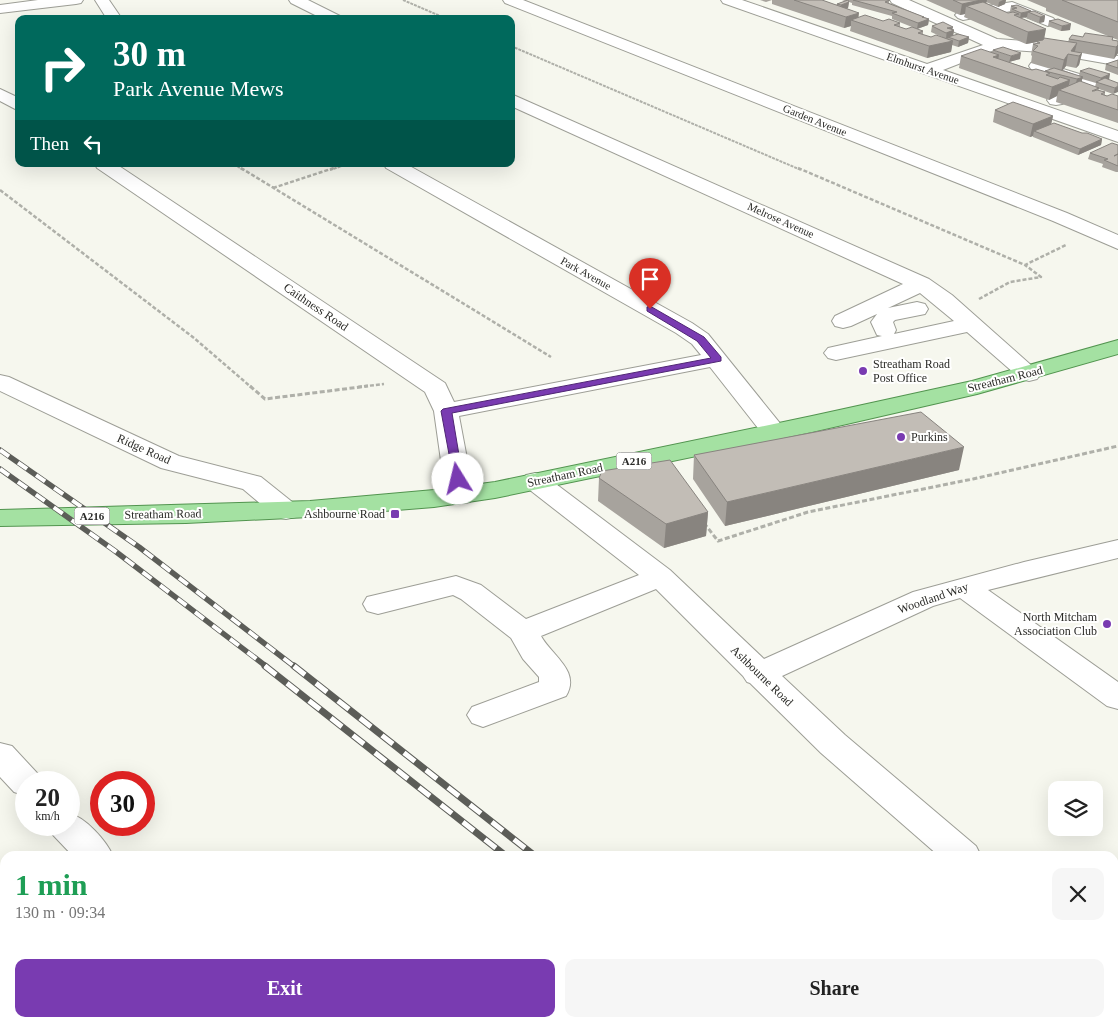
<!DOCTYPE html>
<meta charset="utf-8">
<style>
:root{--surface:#fff;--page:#f6f6f6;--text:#222;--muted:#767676;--accent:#793bb1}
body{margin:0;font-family:"Times New Roman",serif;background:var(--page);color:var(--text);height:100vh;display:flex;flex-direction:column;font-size:19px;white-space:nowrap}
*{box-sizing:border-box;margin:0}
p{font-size:16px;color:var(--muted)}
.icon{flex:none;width:28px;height:28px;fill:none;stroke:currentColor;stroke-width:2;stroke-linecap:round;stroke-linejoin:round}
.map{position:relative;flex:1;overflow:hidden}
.details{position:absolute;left:0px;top:851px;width:1119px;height:176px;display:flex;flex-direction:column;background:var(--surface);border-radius:15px 15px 0 0;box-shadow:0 5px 20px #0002}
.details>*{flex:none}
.top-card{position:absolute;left:15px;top:15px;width:500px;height:152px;border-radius:10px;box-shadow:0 5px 20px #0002;background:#00695c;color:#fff;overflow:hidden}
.buttons{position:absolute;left:1048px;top:781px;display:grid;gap:10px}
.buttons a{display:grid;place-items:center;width:55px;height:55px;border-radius:10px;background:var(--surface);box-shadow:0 5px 20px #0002;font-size:25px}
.speed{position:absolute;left:15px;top:771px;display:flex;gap:10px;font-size:25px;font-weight:700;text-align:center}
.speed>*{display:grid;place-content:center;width:65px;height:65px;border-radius:50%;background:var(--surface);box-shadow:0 5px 20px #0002;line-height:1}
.speed small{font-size:12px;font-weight:400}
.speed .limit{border:8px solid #d22;background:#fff;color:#111}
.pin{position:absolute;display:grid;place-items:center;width:42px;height:42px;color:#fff;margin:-51px -21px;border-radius:50% 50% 50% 0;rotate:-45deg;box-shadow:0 0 5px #0007}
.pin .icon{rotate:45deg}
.me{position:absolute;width:55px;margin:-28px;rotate:351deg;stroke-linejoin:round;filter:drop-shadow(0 0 4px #0008)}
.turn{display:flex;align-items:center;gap:18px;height:105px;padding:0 15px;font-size:22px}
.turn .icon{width:65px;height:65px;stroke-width:2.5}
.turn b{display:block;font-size:35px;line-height:42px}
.then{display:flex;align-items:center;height:48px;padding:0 15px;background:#0003;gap:10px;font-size:19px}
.round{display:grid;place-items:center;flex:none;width:52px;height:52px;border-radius:10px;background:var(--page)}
.headline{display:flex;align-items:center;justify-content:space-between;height:85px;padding:0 15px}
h1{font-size:30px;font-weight:700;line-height:38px;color:#1e9e55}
.action{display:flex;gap:10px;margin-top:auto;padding:10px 15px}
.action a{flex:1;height:58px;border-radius:10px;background:var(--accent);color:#fff;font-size:20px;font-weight:700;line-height:58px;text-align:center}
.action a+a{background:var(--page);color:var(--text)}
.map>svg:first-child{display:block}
</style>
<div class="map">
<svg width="1118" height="1027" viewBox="0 0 1118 1027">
<rect width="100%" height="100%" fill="#f6f7ee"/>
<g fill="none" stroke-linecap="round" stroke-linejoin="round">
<defs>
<path id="minor" d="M38,0H83L81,3L76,4L0,13V5Z
M95,0H109L122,19H107Z
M289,0H308L340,16L342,19H323L291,3Z
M503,0H523L1067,213L1118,235V249L1053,221L505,3Z
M721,0H742L927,64L983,45L892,3L890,0H909L997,39L1041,42L1118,56V64L1115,65L1041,52L997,49L943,70L1118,131V142L723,3Z
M1012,2L1053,18L1056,21L1053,24L1048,26L1011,11L963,20L958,18L955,15L958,12L963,10Z
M1037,61L1099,80L1101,84L1099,88L1062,104L1056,105L1050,104L1047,100L1050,96L1078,84L1031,69L1029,66L1031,63Z
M0,89L19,98V111L0,101Z
M511,94L929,279L952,295L1041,374L1037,379L1029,381L1021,379L967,332L836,360L828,358L824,353L828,348L882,336L877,335L871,322L877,314L851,326L843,328L835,326L832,321L835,316L903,284L511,106ZM920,293L954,321L894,334L896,330L893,322L895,320L925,314L928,309L925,304L917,302L888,308Z
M95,164H116L445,383L454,402L701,355L692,344L676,333L386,168L384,164H406L692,323L708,334L787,432L783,437L774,440L765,437L710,367L459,416L474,496L470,502L460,504L450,502L446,496L434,411L425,392L97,168Z
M0,375L9,377L179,456L261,477L296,505L300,511L296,517L286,519L276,517L243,489L161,468L0,391Z
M535,473L544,475L670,570L764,659L913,592L1024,562L1118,540V558L988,590L1118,682V709L1107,706L960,598L933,606L782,676L845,735L976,846L981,856H939L821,753L750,683L747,682L743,676L656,589L541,636C552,656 581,671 566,696L483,727L472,723L467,715L472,707L539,682V677L523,659L511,638L461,599L453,595L378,614L367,611L363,604L367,597L456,576L481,585L526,619L639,575L526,487L522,481L526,475Z
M0,743L12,746L38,774L43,782H26V796L14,792L0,777Z
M69,813C86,818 106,840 113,856H73L53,835L47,825H69Z
M1114,959L1118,961V996L1114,994Z
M232,1022H274L276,1027H234Z"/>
<path id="major" d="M1118,340V354L977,394L812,432L495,498L434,507L310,517L186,523L0,526V510L310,501L434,490L495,482L812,416L972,381Z"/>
</defs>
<use href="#minor" stroke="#9d9e96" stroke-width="2"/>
<use href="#major" stroke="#52944f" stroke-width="2"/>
<path stroke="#afb0a9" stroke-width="2" stroke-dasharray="3 1" stroke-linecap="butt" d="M403,0L447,19
M511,46L801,170
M234,164L243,170
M330,170L348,164"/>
<path stroke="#afb0a9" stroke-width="2.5" stroke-dasharray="4 2" stroke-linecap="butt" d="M241,168L551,357
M798,168L1025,265L1066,245
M273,188L334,168
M0,190L194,338L251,387
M979,299L1010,282L1041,277L1025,265
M358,387L384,384"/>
<path stroke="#afb0a9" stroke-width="3" stroke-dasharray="5 2.5" stroke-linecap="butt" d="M250,386L265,399L368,386
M704,523L718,541L808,512L973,479L1118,446"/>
<use href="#minor" fill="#fff" fill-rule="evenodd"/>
<use href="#major" fill="#a4e1a2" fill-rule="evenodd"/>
<defs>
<path id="rail-far1" d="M0,450L139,547L295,667
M0,469L115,551L267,667"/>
<path id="rail" d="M265,666L506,856
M294,666L535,856
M714,1022L720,1027
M749,1022L755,1027"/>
</defs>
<use href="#rail-far1" stroke="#5c5d58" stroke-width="5.5"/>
<use href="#rail" stroke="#5c5d58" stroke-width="7"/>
<use href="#rail-far1" stroke="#fffffe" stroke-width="4" stroke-dasharray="11" stroke-linecap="butt"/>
<use href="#rail" stroke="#fffffe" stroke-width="5" stroke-dasharray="14" stroke-linecap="butt"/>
</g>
<path fill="#a7a39d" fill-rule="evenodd" d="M760,0H822L836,5L837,4L845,1L842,0H889V3L929,19L928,25L917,29L892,19V16L852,5V3L849,2L848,8H847L859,18L900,23V27L906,29L923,31V35L931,37H942L931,32L932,26L952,30H954L953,36L969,37L968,43L958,47L952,45L951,52L927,58L850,31L851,26L844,28L772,4V0L766,2Z
M926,0H1006L1005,4L998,7L986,2V3L1008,13L1011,12L1010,11L1011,6L1031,11V12L1045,16L1044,22L1039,23L1027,18V17L1021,18L1044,39L1068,42L1069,39L1083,37L1108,36L1046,11V8L1027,0H1118V40L1113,38V40L1118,41V53L1114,59L1082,53L1079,65L1076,68L1066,66L1063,70L1079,76L1080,71L1118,83L1113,94L1099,89L1098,90L1105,92V95L1107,96H1118V123L1056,102L1057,96L1049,100L959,68L961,56L992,52L993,50L1020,59L1009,62L1032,70L1045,72L1051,69L1031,63L1032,56L1031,55L1033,44H1036L1037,42L1026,44L964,17L965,14L960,15ZM1082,79L1096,83L1095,87L1082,82Z
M1058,19L1070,30L1061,31L1048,26L1049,21Z
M1118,60V75L1105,70L1106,64Z
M995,110L1053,116L1051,124L1102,139L1101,145L1078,155L1033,137V136L1030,137L993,122Z
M1118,145V172H1116L1102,167L1103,164L1088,159L1090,153Z
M694,455L959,470L725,526L693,479Z
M599,478L708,512L706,536L664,548L598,501Z"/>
<path fill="#88847f" d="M981,0H987L985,10L966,6L965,14L960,15L962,4Z
M1003,0H1006L1005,4L998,7L999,2Z
M849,2L848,8L840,11L841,5Z
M1031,11L1030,13L1028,12L1027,17L1020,18L1021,13Z
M859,13L858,22L851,20V26L844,28L846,17Z
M1045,16L1044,22L1039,23L1040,17Z
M922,17H924L923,21L929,19L928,25L917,29L918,23Z
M1071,24L1070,30L1061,31L1062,26Z
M953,27L952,31L954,30L953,36L946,39L947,28Z
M1046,29L1044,40L1037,41V42L1026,44L1028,32Z
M969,37L968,43L958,47L959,41Z
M953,41L951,52L927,58L929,46Z
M1077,43L1074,55L1071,51Z
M1118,45V53L1114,59L1116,47Z
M1021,53L1020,59L1009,62L1011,56Z
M1082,53L1079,65L1076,68L1079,56Z
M1068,54L1066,66L1061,72L1064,60Z
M999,55L997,66L993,57Z
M1110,74L1109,80L1100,83L1101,78Z
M1083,77L1081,83L1075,86L1077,79Z
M1070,80L1067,93L1059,90L1057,96L1049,100L1052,87Z
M1118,86V92L1113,94L1115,88Z
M1053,116L1050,129L1034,131L1033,136L1030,137L1033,124Z
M1102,139L1101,145L1078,155L1080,149Z
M964,447L959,470L725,526L727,502Z
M708,512L706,536L664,548L666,524Z"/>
<path fill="#c2bdb6" stroke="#88847f" d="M794,0H822L859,13L846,17Z
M848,0L849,2L841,5L837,4Z
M853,0H890L885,2L924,17H922L929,19L918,23L892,13L897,12Z
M953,0H981L962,4Z
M1062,0H1118V22Z
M983,2L1008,13L1013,12L1019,14L1014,15L1046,29L1028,32L966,6Z
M1017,5L1031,11L1021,13L1012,9L1017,8L1011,6Z
M1034,11L1045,16L1040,17L1028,12Z
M865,15L883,21L889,19L900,23L894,25L906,29L912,27L923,31L918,33L931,37L936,35L953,41L929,46L851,20Z
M1058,19L1071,24L1062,26L1049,21Z
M943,22L953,27L947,28L954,30L946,33L932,26Z
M1085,33L1113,37L1112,40L1118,41V45L1116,47L1069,39L1072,35L1083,37Z
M958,34L969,37L959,41L948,37Z
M1044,38L1077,43L1071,51L1082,53L1079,56L1068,54L1064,60L1033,51L1038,46L1033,44L1040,43L1037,41L1043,40Z
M1003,47L1021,53L1011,56L993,50Z
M981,49L999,55L993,57L1032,70L1036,69L1050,73L1046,75L1058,79L1060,77L1070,80L1052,87L961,56Z
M1118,60V68L1106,64Z
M1054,68L1083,77L1077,79L1045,71Z
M1089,68L1110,74L1101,78L1080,71Z
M1105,78L1118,83V86L1115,88L1096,82Z
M1080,81L1099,88L1092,91H1094L1097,90L1105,92L1101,94L1107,96L1112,94L1118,96V110L1059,90Z
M1013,102L1053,116L1033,124L995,110Z
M1054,123L1082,133H1087L1102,139L1080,149L1034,131Z
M1112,143L1118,145V154L1114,156L1118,154V166L1104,160L1108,159L1090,153Z
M921,412L964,447L727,502L694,455Z
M670,460L708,512L666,524L599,478L602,471Z"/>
<path fill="#793bb1" stroke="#4f2673" d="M650,306L704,337L721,357V361L452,413L463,479L458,482L454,481L441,411L443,409L711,358L697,341L647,311V307Z"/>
<g fill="#793bb1" stroke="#fffffe" stroke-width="2">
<circle cx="863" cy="371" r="5"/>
<circle cx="901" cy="437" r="5"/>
<rect x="390" y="509" width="10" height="10" rx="2.5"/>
<circle cx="1107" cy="624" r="5"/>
</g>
<g text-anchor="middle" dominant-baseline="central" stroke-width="4" stroke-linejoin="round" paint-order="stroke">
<g font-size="11" fill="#2b2b28" stroke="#fffffe">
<text transform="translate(923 68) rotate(19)">Elmhurst Avenue</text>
<text transform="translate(815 120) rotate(22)">Garden Avenue</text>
<text transform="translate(781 220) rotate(24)">Melrose Avenue</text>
<text transform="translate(586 273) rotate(29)">Park Avenue</text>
</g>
<g fill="#fffffe" stroke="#6b6b68" stroke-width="1">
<rect x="616.5" y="452.5" width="35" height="17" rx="4"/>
<rect x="74.5" y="507.5" width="35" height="17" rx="4"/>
</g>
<g font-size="11" font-weight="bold" fill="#2b2b28">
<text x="634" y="461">A216</text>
<text x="92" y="516">A216</text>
</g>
<g font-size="12" fill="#2b2b28" stroke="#fffffe">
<text transform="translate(316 307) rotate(34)">Caithness Road</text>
<text transform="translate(1005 379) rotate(-14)">Streatham Road</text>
<text transform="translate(144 449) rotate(24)">Ridge Road</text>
<text transform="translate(565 475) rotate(-12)">Streatham Road</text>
<text transform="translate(163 514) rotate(-1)">Streatham Road</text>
<text transform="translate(933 598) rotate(-19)">Woodland Way</text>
<text transform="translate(762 676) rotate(44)">Ashbourne Road</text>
</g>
<g font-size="12" fill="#2b2b28" stroke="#fffffe" text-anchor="start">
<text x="873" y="364">Streatham Road<tspan x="873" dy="14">Post Office</tspan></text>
<text x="911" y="437">Purkins</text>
<text x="385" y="514" text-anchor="end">Ashbourne Road</text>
<text x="1097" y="617" text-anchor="end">North Mitcham<tspan x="1097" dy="14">Association Club</tspan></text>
</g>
</g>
</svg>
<div class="buttons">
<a><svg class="icon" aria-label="layers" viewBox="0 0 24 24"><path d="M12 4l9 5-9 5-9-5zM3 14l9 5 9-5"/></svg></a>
</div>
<div class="speed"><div>20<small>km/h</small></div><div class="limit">30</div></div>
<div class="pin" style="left:650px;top:309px;background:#d93025"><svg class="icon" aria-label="arrive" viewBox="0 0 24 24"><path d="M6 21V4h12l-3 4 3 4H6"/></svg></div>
<svg class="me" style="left:458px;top:479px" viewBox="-20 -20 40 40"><circle r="19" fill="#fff"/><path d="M0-13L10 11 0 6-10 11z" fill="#793bb1"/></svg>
<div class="top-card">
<div class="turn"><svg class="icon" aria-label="right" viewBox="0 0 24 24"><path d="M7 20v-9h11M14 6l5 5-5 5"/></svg><div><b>30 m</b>Park Avenue Mews</div></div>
<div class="then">Then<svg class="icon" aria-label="left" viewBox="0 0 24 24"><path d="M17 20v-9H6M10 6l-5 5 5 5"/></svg></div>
</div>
<section class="details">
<div class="headline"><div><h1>1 min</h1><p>130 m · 09:34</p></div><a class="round"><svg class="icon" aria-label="close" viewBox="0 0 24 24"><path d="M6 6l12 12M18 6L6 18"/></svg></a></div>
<div class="action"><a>Exit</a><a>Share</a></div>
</section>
</div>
